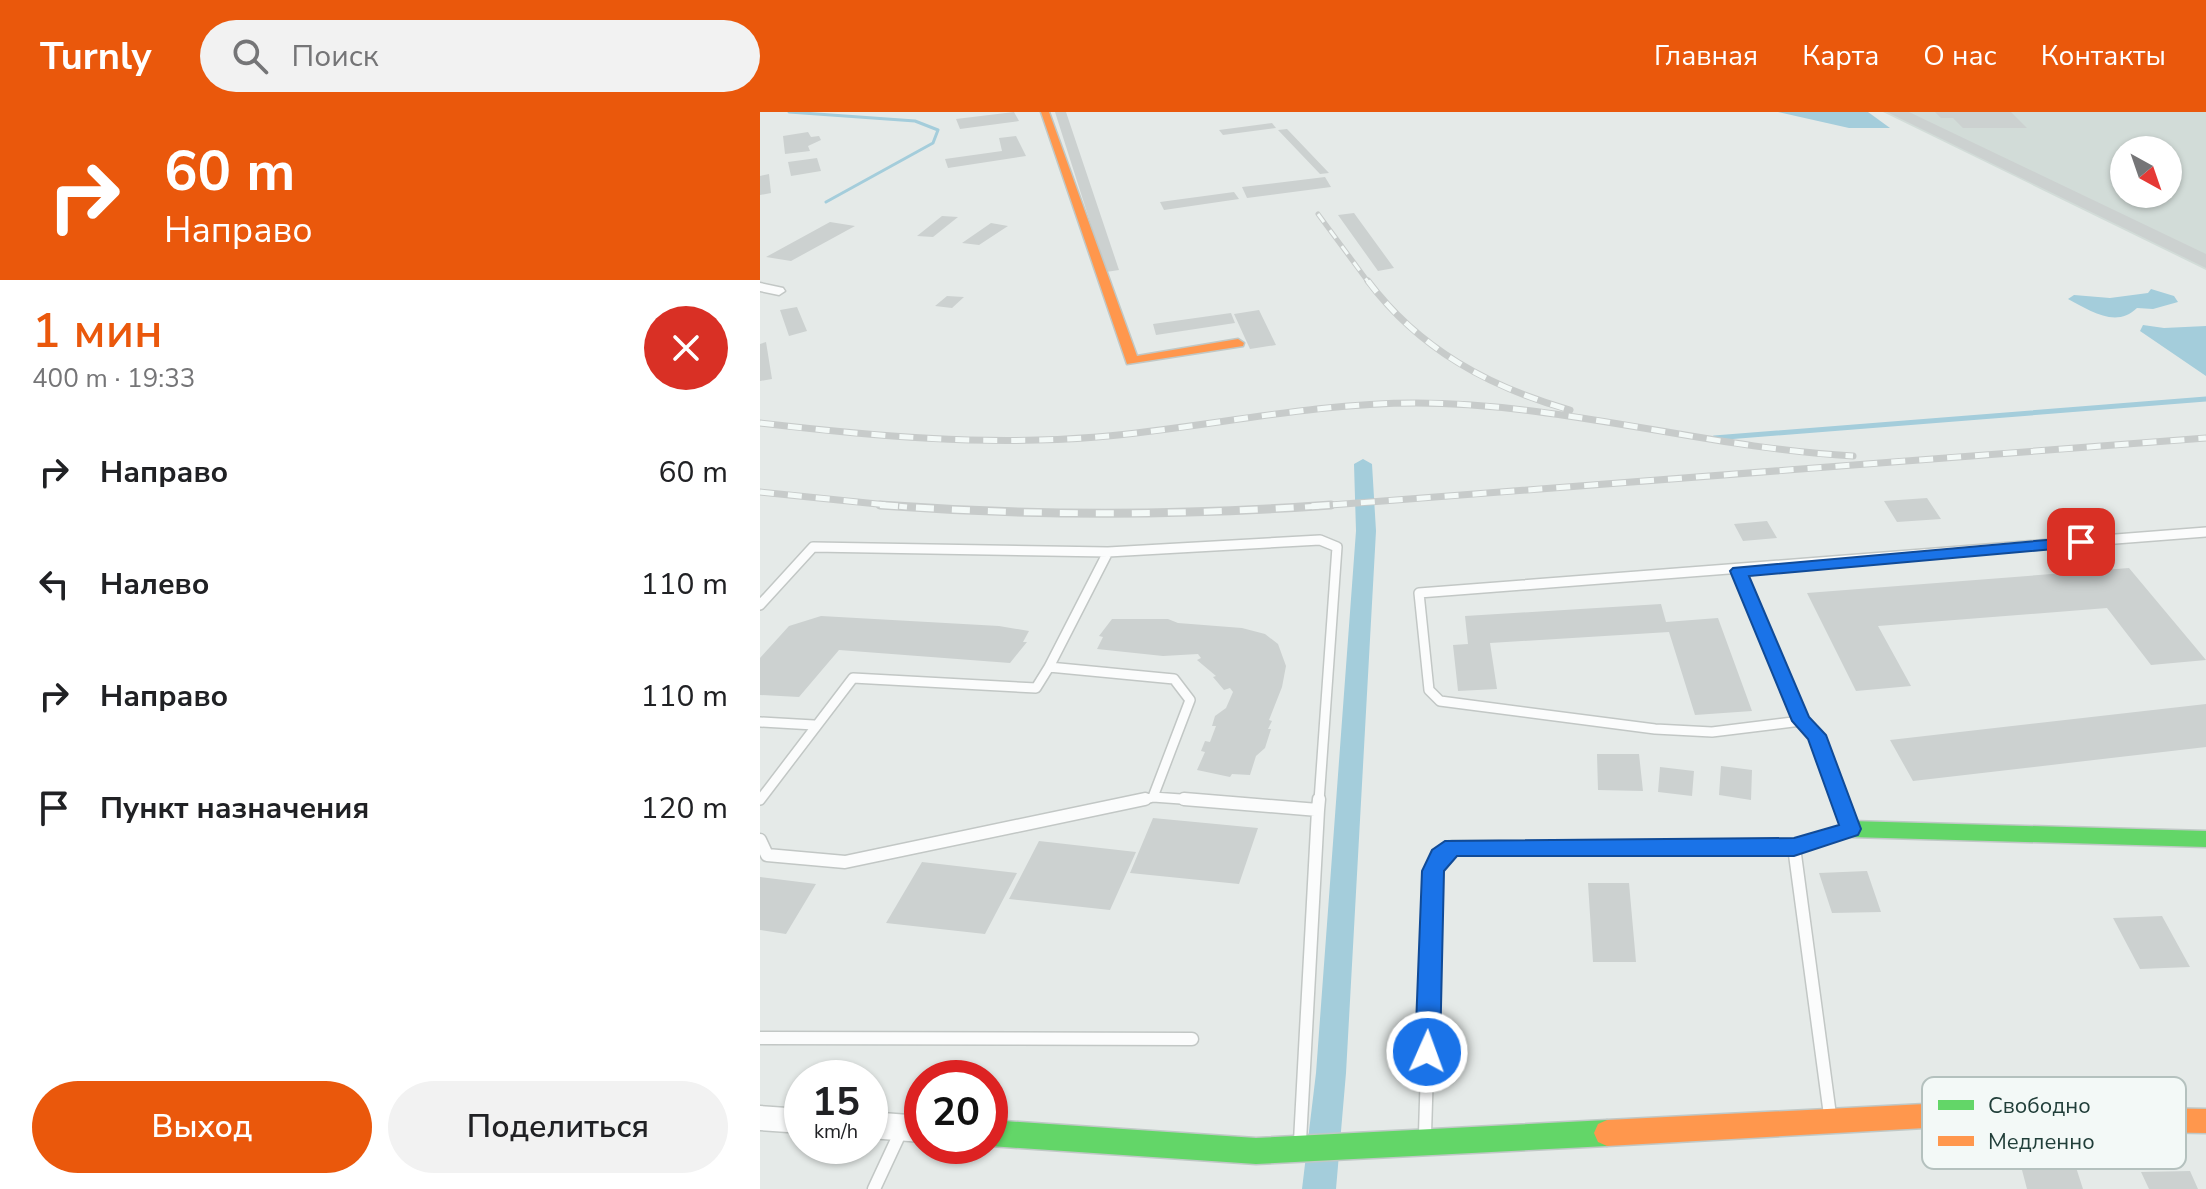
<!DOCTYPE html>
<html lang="ru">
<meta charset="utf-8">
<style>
:root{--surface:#fff;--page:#f2f2f2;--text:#202124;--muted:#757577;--accent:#ea580c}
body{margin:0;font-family:"Nunito Sans",sans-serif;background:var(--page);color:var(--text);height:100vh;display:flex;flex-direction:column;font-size:30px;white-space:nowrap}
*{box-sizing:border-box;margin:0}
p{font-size:26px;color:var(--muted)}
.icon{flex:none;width:44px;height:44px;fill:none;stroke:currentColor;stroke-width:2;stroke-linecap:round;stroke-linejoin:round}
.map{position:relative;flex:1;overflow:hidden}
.details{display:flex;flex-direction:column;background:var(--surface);width:760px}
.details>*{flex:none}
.guide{background:#ea580c;color:#fff;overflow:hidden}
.needle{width:52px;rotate:140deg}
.fabs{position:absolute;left:1350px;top:24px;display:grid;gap:16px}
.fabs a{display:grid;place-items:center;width:72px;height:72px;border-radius:50%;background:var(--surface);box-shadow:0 2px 6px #0004;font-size:40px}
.speed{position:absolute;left:24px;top:948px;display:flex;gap:16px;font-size:40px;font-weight:700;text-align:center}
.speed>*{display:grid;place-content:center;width:104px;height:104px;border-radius:50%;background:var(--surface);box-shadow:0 2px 6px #0004;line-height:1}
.speed small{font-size:20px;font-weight:400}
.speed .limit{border:12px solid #d22;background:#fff;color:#111}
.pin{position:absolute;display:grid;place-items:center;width:68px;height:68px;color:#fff;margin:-34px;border-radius:16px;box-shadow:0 4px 12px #0006}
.me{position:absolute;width:88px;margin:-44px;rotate:2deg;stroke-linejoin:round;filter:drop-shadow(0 0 6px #0008)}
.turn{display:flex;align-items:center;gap:28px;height:168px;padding:0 32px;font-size:36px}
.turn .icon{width:104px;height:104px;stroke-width:2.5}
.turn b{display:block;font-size:56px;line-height:68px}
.round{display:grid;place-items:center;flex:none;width:84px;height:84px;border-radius:42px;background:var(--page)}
.overview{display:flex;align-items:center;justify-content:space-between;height:136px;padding:0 32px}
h1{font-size:48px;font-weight:600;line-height:60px;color:var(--accent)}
.button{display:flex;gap:16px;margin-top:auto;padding:16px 32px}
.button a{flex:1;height:92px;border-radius:48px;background:var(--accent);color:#fff;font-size:32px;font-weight:600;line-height:92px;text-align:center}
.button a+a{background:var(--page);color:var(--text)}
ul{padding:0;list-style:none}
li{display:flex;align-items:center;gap:24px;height:112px;padding:0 32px}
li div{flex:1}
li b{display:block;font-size:30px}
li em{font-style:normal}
header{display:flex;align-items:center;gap:48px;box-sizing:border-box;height:112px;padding:0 40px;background:var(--accent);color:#fff}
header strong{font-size:38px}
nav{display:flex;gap:44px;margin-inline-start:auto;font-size:28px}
.search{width:560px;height:72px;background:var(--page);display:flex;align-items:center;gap:20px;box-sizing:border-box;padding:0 28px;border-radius:44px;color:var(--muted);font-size:30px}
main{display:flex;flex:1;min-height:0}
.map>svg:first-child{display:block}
</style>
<header>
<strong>Turnly</strong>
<div class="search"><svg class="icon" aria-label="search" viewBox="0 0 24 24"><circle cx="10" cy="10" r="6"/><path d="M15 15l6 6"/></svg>Поиск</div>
<nav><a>Главная</a><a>Карта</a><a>О нас</a><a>Контакты</a></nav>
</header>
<main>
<section class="details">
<div class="guide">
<div class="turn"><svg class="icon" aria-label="right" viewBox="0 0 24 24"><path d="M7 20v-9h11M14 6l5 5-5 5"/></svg><div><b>60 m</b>Направо</div></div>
</div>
<div class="overview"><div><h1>1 мин</h1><p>400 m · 19:33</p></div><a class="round" style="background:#d93025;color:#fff"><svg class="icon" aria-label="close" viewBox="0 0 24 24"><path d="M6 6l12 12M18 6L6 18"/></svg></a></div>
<ul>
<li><svg class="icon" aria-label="right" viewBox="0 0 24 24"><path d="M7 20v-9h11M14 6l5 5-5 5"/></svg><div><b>Направо</b></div><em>60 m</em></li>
<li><svg class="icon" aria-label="left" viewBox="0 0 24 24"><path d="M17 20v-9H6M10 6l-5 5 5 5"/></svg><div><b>Налево</b></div><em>110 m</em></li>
<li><svg class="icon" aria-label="right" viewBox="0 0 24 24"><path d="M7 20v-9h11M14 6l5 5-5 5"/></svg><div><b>Направо</b></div><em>110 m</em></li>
<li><svg class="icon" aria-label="arrive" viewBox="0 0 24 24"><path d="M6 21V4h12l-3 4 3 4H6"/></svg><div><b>Пункт назначения</b></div><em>120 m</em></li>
</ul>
<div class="button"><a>Выход</a><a>Поделиться</a></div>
</section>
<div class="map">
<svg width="1446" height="1077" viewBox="0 0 1446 1077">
<rect width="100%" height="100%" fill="#e5eae8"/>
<path fill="#d2dcd8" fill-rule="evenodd" d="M1123,0H1446V158ZM1364,38H1408V82H1364Z"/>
<path fill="#a4cddb" d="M1018,0H1108L1130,16H1089Z
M1391,177L1414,184L1418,190L1393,197L1377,196C1356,217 1329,198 1308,187L1314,183L1350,186L1388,181Z
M1383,213L1404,216L1446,214V264L1380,219Z"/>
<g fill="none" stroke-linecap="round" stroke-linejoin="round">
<path stroke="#a4cddb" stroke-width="3" d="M29,0L155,9L178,18L173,31L66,90"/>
<path stroke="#a4cddb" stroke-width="5" d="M954,326L1446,287"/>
<path fill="#a4cddb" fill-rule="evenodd" d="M603,347L612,352L616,419L586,961L576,1077H542L556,961L596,419L594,352Z"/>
</g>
<path fill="#ccd1d0" d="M254,0L259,9L200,17L196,7Z
M295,0H306L359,158L346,160Z
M1127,0H1149L1446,142V156Z
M1175,0H1251L1267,16H1203L1193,6H1181Z
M512,11L516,16L463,23L459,18Z
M527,17L569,61L560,62L518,18Z
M48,20L51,25L59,24L61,28L48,34L50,39L25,42L23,24Z
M256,24L266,44L188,56L185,47L242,39L239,26Z
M57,46L61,59L31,64L28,50Z
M9,62L11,81L0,83V64Z
M565,65L571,75L487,86L482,75Z
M474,80L479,87L404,98L400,90Z
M594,101L634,156L618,159L578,103Z
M182,104L198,105L173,125L157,124Z
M70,110L95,114L31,149L6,145Z
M231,111L248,114L219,133L202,131Z
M187,184L204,185L192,196L175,194Z
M37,195L47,219L29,224L20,198Z
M499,198L516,233L490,237L474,202Z
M471,201L475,211L396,223L393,212Z
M6,230L12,267L0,269V232Z
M1167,386L1181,407L1137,410L1124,389Z
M1007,409L1017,426L983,429L974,412Z
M1369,456L1446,548L1391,553L1347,496L1118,514L1151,574L1096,579L1047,481Z
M901,492L906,510L958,506L992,599L935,603L909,520L730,531L737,577L698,579L693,533L708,532L705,504Z
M61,504L239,514L269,519L263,530H267L250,551L79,538L39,585L0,583V546L29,514Z
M352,507H408L418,511L482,516L505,522L518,532L526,554L522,575L509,608L512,609L508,617H511L505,636L496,644L490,663L472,662L470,665L437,658L445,640L441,639L445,629L450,630L456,614H452L455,604L466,596L473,580L470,576L464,578L453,565L456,564L437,548L441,546L438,542L403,544L337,537L343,525L339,524Z
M1446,592V635L1153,669L1130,628Z
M837,642H879L883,679L838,678Z
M961,654L992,658L991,688L959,683Z
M900,655L934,659L932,684L898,680Z
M393,706L498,716L479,772L370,761Z
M279,729L376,740L350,798L249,787Z
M162,750L257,761L225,822L126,811Z
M1107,759L1121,800L1072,801L1059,761Z
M0,765L56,772L26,822L0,818Z
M828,771H869L876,850H833Z
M1402,804L1430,855L1380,857L1353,806Z
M1258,1043L1313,1046L1323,1077H1267Z
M1430,1059L1438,1077H1389L1381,1060Z"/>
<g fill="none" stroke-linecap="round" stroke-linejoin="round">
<defs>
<path id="lane-far1" d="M979,459L1041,609L1057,623L1081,689
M0,493L53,435L348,440
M289,555L348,440L560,428L577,435L559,689
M1041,609L952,620L895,617L680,589L669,578L659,481L1446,420
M0,610L54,613
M0,688L93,566L276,576L289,555L414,567L430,588L393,685
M379,689L393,685L449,689"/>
<path id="lane" d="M424,687L558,698L540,1029
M558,698L559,687
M0,728L7,743L85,750L385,687
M0,926L432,927
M1070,1003L1034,735L1091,717L1080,687
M665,1022L673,759L680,744L692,735H1034
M114,1077L141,1019"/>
<path id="street" d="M0,171L23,176L25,179L19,183L0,179Z
M0,994L42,997V1021L0,1018Z
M110,1000L162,1004V1030L110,1026Z"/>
<path id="fast" d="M1091,709L1446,719V735L1091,725L1084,723L1081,717L1084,711Z
M230,1008L496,1026L847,1008L856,1012L860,1021L856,1030L847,1034L496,1052L230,1034Z"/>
<path id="slow" d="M281,0H289L377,244L478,227L484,231L483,234L367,252Z
M1165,992L1446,997V1021L1165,1016L847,1034L838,1030L834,1021L838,1012L847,1008Z"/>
</defs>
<use href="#lane-far1" stroke="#c2c7c5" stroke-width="12"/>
<use href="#lane" stroke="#c2c7c5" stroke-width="15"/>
<use href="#street" stroke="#c2c7c5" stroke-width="3"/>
<use href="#fast" stroke="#c0c8c6" stroke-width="3"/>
<use href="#slow" stroke="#c0c8c6" stroke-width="3"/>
<use href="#lane-far1" stroke="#fbfcfc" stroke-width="9"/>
<use href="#lane" stroke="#fbfcfc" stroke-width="12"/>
<use href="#street" fill="#fbfcfc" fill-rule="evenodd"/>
<use href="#fast" fill="#63d668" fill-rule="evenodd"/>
<use href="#slow" fill="#ff974d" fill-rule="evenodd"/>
<defs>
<path id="rail-far2" d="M558,102L609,171"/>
<path id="rail-far1" d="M608,169C659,237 729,275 810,298
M0,311C112,324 225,334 337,325C444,316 549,291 656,291C803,291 946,336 1093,344
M0,380L147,395
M545,395L1446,326"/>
<path id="rail" d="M120,393C271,404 420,404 571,393"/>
</defs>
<use href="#rail-far2" stroke="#c7cbca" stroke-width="5"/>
<use href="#rail-far1" stroke="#c7cbca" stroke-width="7"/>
<use href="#rail" stroke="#c7cbca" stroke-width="9"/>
<use href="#rail-far2" stroke="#f3f9f7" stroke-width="3" stroke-dasharray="10" stroke-linecap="butt"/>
<use href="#rail-far1" stroke="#f3f9f7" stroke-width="5" stroke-dasharray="14" stroke-linecap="butt"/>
<use href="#rail" stroke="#f3f9f7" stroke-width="6" stroke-dasharray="18" stroke-linecap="butt"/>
</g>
<path fill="#1a73e8" stroke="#114b97" stroke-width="2" d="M1321,425L1327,427V434L989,464L1049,605L1066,623L1101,717L1098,723L1034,744H697L684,759L680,940L676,949L667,952L659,949L655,940L662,759L672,738L685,729L1034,726L1079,713L1048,627L1032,609L970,459L973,456Z"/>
<rect x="1162" y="965" width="264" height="92" rx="12" fill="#f3f9f7" stroke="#b4c1be" stroke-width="2"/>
<rect x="1178" y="988" width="36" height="10" fill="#63d668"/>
<rect x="1178" y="1024" width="36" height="10" fill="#ff974d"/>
<g font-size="22" fill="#213f3a">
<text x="1228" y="1001">Свободно</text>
<text x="1228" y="1037">Медленно</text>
</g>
</svg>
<div class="fabs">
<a><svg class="needle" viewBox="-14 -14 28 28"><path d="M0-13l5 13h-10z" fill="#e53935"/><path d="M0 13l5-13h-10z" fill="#757577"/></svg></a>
</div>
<div class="speed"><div>15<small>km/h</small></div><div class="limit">20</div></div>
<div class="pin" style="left:1321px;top:430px;background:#d93025"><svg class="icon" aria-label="arrive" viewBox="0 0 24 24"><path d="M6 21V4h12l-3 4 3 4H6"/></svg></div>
<svg class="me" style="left:667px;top:940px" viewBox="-20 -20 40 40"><circle r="17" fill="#1a73e8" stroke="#fff" stroke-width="3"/><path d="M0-11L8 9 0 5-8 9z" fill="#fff"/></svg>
</div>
</main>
